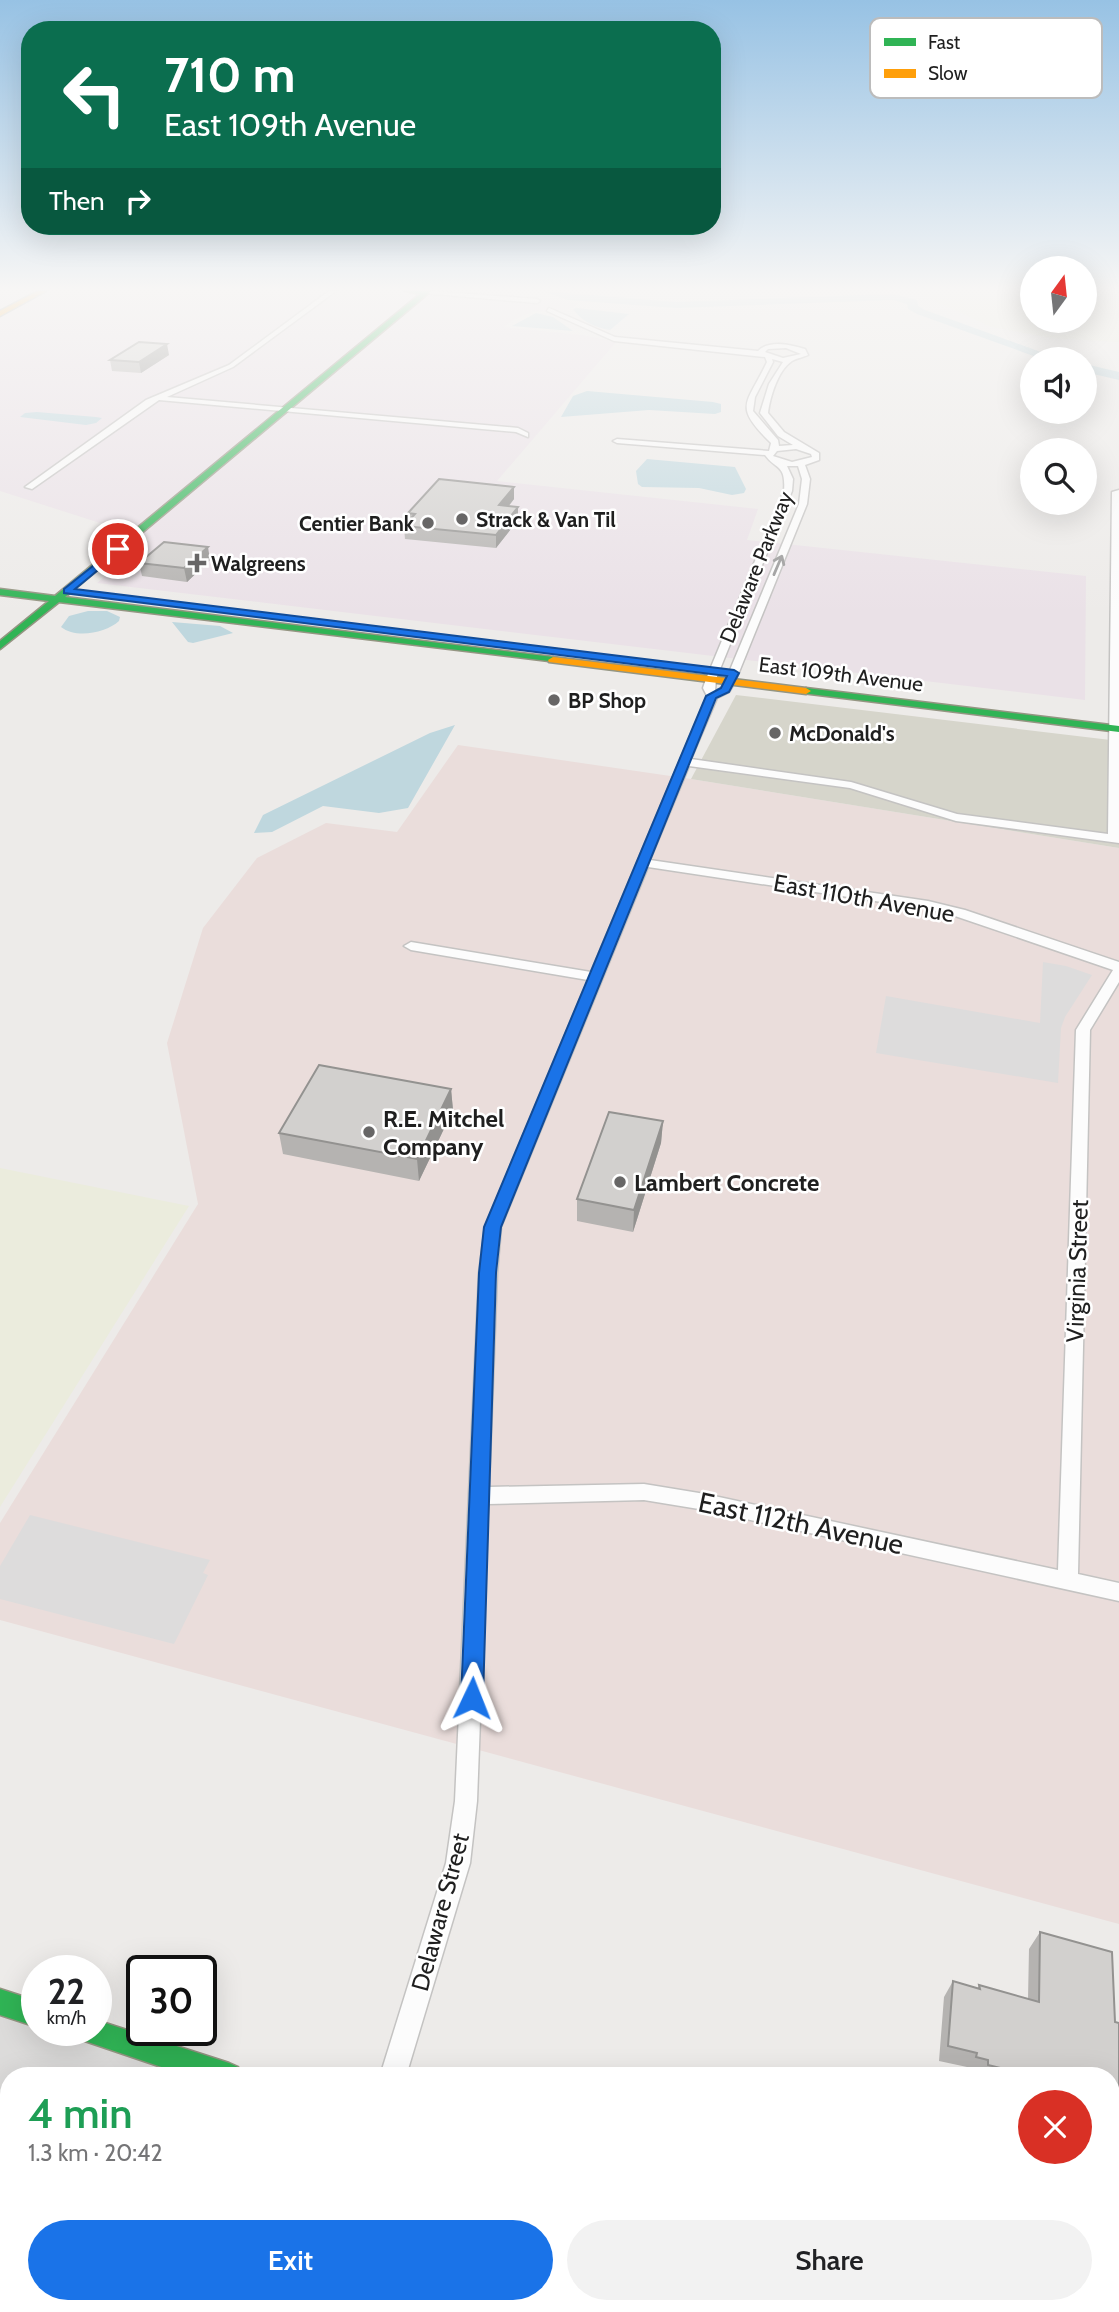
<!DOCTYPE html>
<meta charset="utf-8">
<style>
:root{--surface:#fff;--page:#f2f2f2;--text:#202124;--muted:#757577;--accent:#1a73e8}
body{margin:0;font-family:Cabin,sans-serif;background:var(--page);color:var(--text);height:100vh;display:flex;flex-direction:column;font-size:26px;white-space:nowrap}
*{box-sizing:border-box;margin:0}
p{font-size:23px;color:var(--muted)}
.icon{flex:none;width:38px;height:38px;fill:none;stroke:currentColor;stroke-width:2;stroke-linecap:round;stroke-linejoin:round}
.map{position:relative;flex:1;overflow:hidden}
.sheet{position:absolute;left:0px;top:2067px;width:1120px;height:247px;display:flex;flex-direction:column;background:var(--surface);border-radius:28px 28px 0 0;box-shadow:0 7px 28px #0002}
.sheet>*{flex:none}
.hud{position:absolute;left:21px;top:21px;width:700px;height:214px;border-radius:28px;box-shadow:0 7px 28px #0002;background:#0b6e4f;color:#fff;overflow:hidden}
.needle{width:46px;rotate:15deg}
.tools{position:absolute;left:1020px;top:256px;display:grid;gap:14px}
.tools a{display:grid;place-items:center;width:77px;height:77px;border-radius:50%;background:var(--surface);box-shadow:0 7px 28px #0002;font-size:35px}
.speed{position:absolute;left:21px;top:1955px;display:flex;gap:14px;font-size:35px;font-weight:700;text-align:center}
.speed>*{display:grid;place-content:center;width:91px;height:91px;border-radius:50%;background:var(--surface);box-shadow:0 7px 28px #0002;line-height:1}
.speed small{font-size:18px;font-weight:400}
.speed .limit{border:4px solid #111;border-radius:10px;background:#fff;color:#111}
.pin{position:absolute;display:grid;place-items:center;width:60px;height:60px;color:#fff;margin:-30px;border:4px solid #fff;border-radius:50%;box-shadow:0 2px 7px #0007}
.me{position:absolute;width:77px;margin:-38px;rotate:2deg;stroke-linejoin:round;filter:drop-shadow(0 0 5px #0008)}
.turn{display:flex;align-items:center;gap:24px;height:147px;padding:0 28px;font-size:32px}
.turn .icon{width:91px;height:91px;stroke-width:2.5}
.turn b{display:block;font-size:49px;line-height:60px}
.then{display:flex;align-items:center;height:66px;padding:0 28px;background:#0003;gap:14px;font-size:26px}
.round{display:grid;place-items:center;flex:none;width:74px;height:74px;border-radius:37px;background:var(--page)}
.overview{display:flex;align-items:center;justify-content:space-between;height:119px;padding:0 28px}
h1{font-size:42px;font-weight:600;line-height:52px;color:#1e9e55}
.button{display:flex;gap:14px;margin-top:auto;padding:14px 28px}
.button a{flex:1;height:80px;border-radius:42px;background:var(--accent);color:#fff;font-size:28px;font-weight:600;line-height:80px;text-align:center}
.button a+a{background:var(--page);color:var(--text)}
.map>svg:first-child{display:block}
</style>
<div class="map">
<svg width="1119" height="2312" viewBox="0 0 1119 2312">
<rect width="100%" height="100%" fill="#edebe9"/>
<path fill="#dcdbda" d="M0,2003L37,2030H86L229,2075L9,2076V2305H943L965,2312H0Z"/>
<path fill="#eadddb" d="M458,745L691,779L1119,848V1924L0,1620V1523L198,1204L167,1043L203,928L257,858L326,823L397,832Z"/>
<path fill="#eae1e7" d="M0,291H463L568,301L578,304L567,310L535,311L513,320L504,327L582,335L616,342L497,481L758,509L747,540L1086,576L1085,700L97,583L150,539L0,491Z"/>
<path fill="#d6d5cb" d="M736,695L1119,741V848L691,779Z"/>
<path fill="#ebecdd" d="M825,291H1032V320H1085V291H1119V342L1052,338L991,327L916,292Z
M0,1168L189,1206L0,1507Z"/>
<path fill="#dddcdc" d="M1043,962L1066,966L1092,975L1065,1017L1061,1028L1058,1083L876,1053L886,996L1040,1023Z
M30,1515L210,1560L203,1573L208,1575L174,1644L0,1599V1566Z"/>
<path fill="#bfd7de" d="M577,308L629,314L610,330C596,328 581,321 573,309Z
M536,313L553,317L573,331L512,326Z
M587,391L713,402L721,404V412L715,414L649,410L561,417L573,396Z
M37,412L96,417L102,418L96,423L86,425L20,417L25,413Z
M647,459L735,467L746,489L744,493L732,495L699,488L642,487L638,484L636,471Z
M88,611H107L120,617L119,621C106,633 76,639 61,627L69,616Z
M172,622L220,626L233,633L193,643L188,642Z
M455,725L408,808L379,813L323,806L272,832L254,833L263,815L430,733Z"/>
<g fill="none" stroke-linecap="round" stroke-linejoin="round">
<path fill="#bfd7de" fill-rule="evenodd" d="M542,291L676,302L893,294L917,300L918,306L925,310L1060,359H1042L917,314L908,309L907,304L893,300L676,308L568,300Z
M1085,364L1119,372V380L1085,372Z"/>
<defs>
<path id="street" d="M329,291H336L233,367L167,397L518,428L528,433V437L516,432L159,400L32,489L25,487L146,400L229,365Z
M428,291L537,299L540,301L537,303L423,293Z
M549,308L615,337L758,351C770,339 791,345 805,349L808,355C804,357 797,358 792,361C778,370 770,397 768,413L784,432L819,453V460L805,465L810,479L807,504L735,682L729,692L717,698L691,759L851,782L957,814L1108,834L1112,492L1119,490V843L956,821L850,788L689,766L650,860L928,901L965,910L1119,962V982L1090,1030L1078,1574L1119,1583V1601L705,1510L644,1500L488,1504L477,1801L470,1863L406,2076H380L446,1863L455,1801L479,1273L485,1227L588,980L411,950L404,946L411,942L591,972L707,696L703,688L706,679L784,491C786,464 776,470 765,455L617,443L613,441L617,439L769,451L771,443C732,405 747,405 767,362L765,357L614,341L547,311ZM786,348L801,354L783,358L765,352L768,349ZM772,359L783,362L769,384L760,413L778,436L793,445L779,446L778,440L753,411L755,397L773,362ZM796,449L811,454L812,457L792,462L773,456L777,451ZM787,466H798L802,479L799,504L725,682L721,688L715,691L716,679L792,491L793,479ZM648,867L928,909L955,916L1113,970L1076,1030L1058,1570L705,1494L644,1484L489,1487L497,1273L501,1227Z
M307,2305H336L333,2312H304Z"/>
<path id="fast" d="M405,291H431L65,597L553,657L558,660L557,662L59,602L0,649V641L49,601L0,595V589L55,596L420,294Z
M806,688L1119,726V732L802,693L801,691Z
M0,1989L37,2001V2027L0,2015Z
M96,2020L229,2063L238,2067L242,2076H188L79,2039L75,2030H96Z
M930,2305H977L980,2312H933Z"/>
<path id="slow" d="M38,291H46L0,316V311Z
M553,657L806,688L811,691L806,694L549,662L548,660Z"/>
</defs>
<use href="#street" stroke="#c4c3c2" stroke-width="3"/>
<use href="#fast" stroke="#949582" stroke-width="3"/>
<use href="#slow" stroke="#949582" stroke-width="3"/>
<use href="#street" fill="#fcfcfc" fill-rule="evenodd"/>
<use href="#fast" fill="#30b455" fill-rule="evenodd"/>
<use href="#slow" fill="#ff9f0a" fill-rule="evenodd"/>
</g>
<path fill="#b5b3b1" d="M169,355L141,373L112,371L110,360Z
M514,487V499L509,506L518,507V520L496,548L405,539L404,526L408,521V513Z
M210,560L187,582L142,576L139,563Z
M451,1089L453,1110L419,1181L283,1154L279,1133Z
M663,1121L661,1143L633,1232L577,1221V1199Z
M1040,1932L1115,2022L1119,2023V2146L1111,2144V2076H978V2074L966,2071L967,2067L939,2061L944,1997L953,1981L978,1988L979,1985L1028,1999L1029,1949Z"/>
<path fill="#939290" d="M167,344L169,355L141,373L139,362Z
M514,487V499L499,518V505Z
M518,507V520L496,548V535Z
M208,547L210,560L187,582L184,568Z
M451,1089L453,1110L419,1181L417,1159Z
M663,1121L661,1143L633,1232L634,1210Z"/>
<path fill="#d2d0ce" stroke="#939290" stroke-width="2" d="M139,342L167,344L139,362L110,360Z
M439,479L514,487L499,505L518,507L496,535L404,526L415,514L408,513Z
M164,542L208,547L184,568L139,563Z
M319,1065L451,1089L417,1159L279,1133Z
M609,1112L663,1121L634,1210L577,1199Z
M1040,1932L1112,1952L1115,2022L1119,2023V2130L1111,2127V2076H1021V2073L988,2065V2060L976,2057L977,2053L948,2046L953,1981L980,1989L979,1985L1039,2002Z"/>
<defs><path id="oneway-shaft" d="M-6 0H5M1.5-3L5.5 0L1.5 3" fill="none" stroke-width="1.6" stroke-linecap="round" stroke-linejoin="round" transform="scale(1.75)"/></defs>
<use stroke="#999" href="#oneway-shaft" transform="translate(778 565) rotate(-67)"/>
<linearGradient id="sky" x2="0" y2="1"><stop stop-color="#97c2e4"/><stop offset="0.47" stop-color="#f7f6f5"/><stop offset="1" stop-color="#f7f6f5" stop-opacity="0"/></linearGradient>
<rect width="1119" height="615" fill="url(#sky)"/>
<path fill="#1a73e8" stroke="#114b97" stroke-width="2" d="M118,546L123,549L121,551L75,589L734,670L739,673L729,692L716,698L501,1227L496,1273L483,1698L479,1705L472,1708L464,1705L461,1698L479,1273L484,1227L706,696L721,688L727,676L64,593V589Z"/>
<g fill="#676666" stroke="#fff" stroke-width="2.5">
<circle cx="462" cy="519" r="7"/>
<circle cx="428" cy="523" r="7"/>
<path d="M193.5 552.5h7v7h7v7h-7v7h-7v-7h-7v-7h7z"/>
<circle cx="554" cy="700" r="7"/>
<circle cx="775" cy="733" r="7"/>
<circle cx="369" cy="1132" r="7"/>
<circle cx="620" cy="1182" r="7"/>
</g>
<g text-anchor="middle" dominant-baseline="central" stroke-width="5" stroke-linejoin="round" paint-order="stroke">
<g font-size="21" font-weight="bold" fill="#1f1f1f" stroke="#fff" text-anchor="start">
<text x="476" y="519">Strack &amp; Van Til</text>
<text x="414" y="523" text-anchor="end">Centier Bank</text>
<text x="211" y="563">Walgreens</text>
<text x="568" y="700">BP Shop</text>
<text x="789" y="733">McDonald's</text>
</g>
<g font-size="21" fill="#1f1f1f" stroke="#fff">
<text transform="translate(756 567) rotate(-68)">Delaware Parkway</text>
<text transform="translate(841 674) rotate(7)">East 109th Avenue</text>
</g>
<g font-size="24" fill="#1f1f1f" stroke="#fff">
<text transform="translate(864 898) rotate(10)">East 110th Avenue</text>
<text transform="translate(1077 1271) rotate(-88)">Virginia Street</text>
<text transform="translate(440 1912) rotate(-75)">Delaware Street</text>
</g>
<g font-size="24" font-weight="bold" fill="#1f1f1f" stroke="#fff" text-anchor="start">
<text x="383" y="1118">R.E. Mitchel<tspan x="383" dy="28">Company</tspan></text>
<text x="634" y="1182">Lambert Concrete</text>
</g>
<g font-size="28" fill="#1f1f1f" stroke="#fff">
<text transform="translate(801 1523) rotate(12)">East 112th Avenue</text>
</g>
</g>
<rect x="870" y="18" width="232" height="80" rx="10" fill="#fff" stroke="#bcbcbc" stroke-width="2"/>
<rect x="884" y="38" width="32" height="8" fill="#30b455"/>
<rect x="884" y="69" width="32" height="9" fill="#ff9f0a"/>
<g font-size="19" fill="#1f1f1f">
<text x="928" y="49">Fast</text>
<text x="928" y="80">Slow</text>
</g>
</svg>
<div class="tools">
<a><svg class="needle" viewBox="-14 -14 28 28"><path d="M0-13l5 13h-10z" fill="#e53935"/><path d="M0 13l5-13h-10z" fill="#757577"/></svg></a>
<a><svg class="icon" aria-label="sound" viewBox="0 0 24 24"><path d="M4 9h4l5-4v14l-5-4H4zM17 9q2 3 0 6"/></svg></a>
<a><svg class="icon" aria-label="search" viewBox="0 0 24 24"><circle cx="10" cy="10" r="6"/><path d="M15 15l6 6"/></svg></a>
</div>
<div class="speed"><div>22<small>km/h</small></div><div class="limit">30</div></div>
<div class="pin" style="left:118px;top:549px;background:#d93025"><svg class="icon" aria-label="arrive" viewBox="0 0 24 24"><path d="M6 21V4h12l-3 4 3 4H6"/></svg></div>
<svg class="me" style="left:472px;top:1698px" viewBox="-20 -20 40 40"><path d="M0-17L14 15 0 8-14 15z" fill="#1a73e8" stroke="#fff" stroke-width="4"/></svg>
<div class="hud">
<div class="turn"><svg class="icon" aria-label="left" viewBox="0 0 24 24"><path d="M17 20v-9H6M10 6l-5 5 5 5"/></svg><div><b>710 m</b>East 109th Avenue</div></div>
<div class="then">Then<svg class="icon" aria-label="right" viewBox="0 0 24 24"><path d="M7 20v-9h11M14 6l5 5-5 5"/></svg></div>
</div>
<section class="sheet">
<div class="overview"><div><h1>4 min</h1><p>1.3 km · 20:42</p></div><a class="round" style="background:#d93025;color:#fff"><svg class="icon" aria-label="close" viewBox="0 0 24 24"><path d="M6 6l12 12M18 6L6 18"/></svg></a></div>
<div class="button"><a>Exit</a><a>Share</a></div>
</section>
</div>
